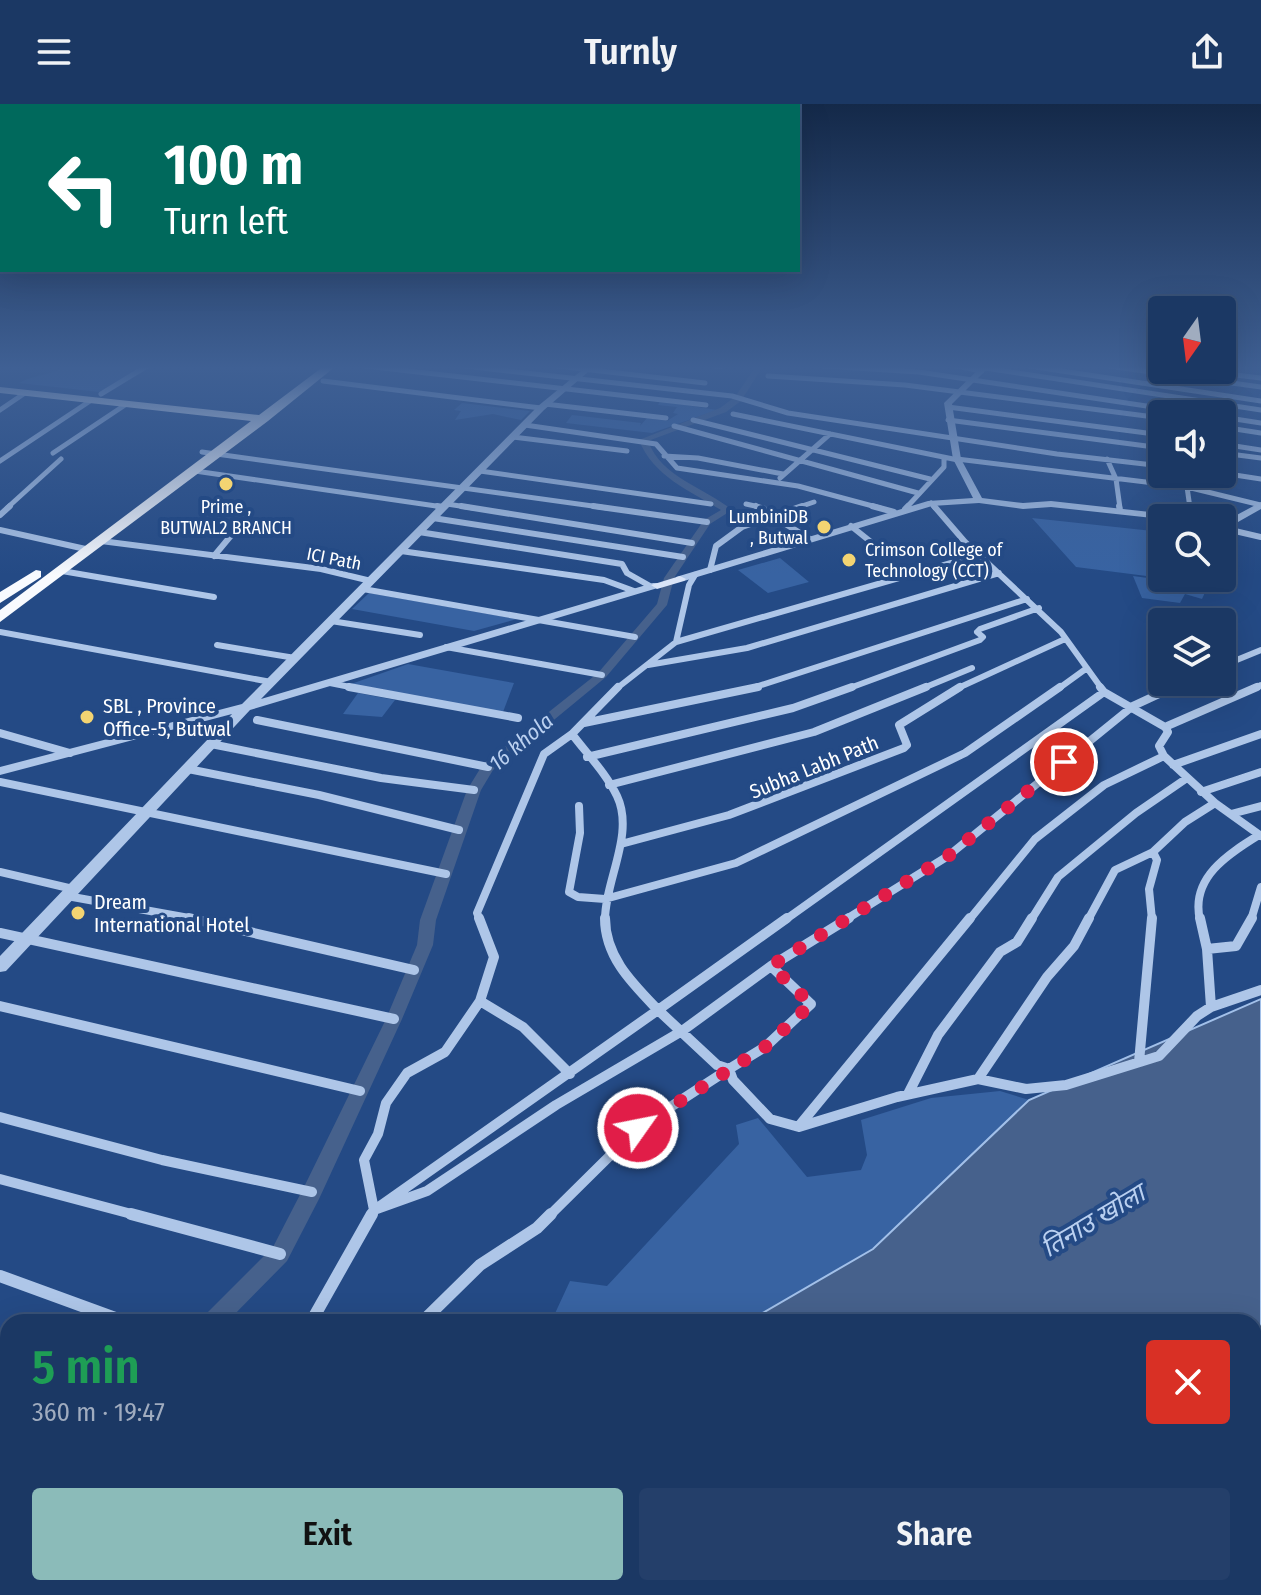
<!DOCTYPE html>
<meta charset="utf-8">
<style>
:root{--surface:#1b3864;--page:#243f6a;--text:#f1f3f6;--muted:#a0acbf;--line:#395278;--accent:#8bbbb9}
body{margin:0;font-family:"Fira Sans Condensed","Noto Sans Devanagari",sans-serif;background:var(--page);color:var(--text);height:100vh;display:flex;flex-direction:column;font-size:30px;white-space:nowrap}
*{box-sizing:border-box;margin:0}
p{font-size:26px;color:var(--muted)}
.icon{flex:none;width:44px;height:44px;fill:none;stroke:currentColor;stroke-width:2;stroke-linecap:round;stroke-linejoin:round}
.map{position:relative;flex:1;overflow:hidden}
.drawer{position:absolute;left:0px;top:1210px;width:1262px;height:282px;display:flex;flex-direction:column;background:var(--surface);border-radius:24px 24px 0 0;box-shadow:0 8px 32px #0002,0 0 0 2px var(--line)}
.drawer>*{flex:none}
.top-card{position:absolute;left:0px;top:0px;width:800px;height:168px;box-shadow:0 8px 32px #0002,0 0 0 2px var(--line);background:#00695c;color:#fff;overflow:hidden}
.needle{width:52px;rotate:194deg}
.buttons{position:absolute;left:1148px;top:192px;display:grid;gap:16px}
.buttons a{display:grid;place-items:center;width:88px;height:88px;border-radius:8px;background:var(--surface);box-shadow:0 8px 32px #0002,0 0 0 2px var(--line);font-size:40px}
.pin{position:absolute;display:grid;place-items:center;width:68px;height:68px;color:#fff;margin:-34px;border:4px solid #fff;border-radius:50%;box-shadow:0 2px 8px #0007}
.me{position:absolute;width:88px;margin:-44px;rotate:57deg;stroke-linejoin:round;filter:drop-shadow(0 0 6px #0008)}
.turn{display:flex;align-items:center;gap:28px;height:168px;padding:0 32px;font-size:36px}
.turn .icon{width:104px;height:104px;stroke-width:2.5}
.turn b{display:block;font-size:56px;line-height:68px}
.round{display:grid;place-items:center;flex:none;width:84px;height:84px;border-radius:8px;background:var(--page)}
.headline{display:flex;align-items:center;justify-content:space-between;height:136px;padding:0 32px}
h1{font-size:48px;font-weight:600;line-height:60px;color:#1e9e55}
.button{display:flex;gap:16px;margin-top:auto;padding:16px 32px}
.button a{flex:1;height:92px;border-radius:8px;background:var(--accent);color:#111;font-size:32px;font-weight:600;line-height:92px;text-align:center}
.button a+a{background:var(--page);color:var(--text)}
header{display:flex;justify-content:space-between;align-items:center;height:104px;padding:0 32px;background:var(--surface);font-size:36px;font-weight:600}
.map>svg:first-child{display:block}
</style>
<header><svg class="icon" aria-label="menu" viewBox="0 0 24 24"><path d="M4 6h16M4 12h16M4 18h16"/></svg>Turnly<svg class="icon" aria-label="share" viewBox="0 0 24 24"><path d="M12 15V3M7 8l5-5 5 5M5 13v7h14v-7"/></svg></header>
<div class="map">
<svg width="1261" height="1491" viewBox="0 0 1261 1491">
<rect width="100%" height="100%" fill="#244a85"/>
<path fill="#3863a2" d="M66,262H143L99,288L19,279C35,270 50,272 66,262Z
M660,297L717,306L652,329L566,319L572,311L641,319L640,322L647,314L667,317L678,310L673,309L677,303L658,301Z
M462,299L530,307L521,316L493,310L455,316L461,307L454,306Z
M1032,414L1162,428V474H1222L1225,434L1226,475L1217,481L1076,463Z
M780,454L809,478L768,489L738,466Z
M1133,472L1208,482L1202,495L1185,490L1180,499L1142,494Z
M369,489L517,515L474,527L352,505Z
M408,560L514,579L503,608L351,580Z
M358,589L395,596L382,613L343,610Z
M1000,987L1029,996L873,1145L747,1218H551L570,1177L607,1182L739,1040L736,1021L758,1014L807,1073L861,1066L867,1051L861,1016L931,994Z"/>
<path fill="#46618c" stroke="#a2c0e9" stroke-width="2" d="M1261,895V1491H368L377,1484H1254V1218H747L873,1145L1029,996Z"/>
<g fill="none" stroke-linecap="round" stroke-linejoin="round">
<path fill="#46618c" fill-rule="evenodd" d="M756,262H763L741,297L726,308L648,337C662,374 704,383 732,406L710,420L674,474L667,501L606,573L493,666L481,686L436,816L433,841L402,915L319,1095L287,1157L227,1218H202L205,1211L273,1143L305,1081L386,915L417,841L420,816L467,686L483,660L598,569L657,500L664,474L704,416L721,406C690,387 653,372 639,336L720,304L735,293Z
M8,1430V1460L0,1463V1433Z"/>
<path stroke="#aec6e8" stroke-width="5" d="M365,262L706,301
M464,262L732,292L788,309L1057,350L1162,362
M557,262L705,279
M715,262L720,263
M824,262L919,268L1200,310
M956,262L982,267
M1029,262L1261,297
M1108,262L1261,283
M985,264L1261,306
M1193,266L1261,274
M768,272L905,281L1162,314
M323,277L541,304
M101,290L147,262
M545,300L666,314
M948,303L1162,331
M0,306L25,289
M733,310L958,356
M1222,313L1261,319
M693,316L930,375
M948,316L1162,344
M525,321L656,340L677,364L798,382L880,404
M674,322L918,389
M1222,323L1261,329
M513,333L627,347
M1222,340L1261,346
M202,348L607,404
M53,349L125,301
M1222,349L1261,354
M664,352L698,354L783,370
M957,355L1187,383L1261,401
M1107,355L1116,375L1120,404
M0,357L90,297
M195,367L443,403
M480,367L711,400
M1222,369L1261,375
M780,374L830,330
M1187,383L1190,404
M931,399L935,404
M447,400L473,404
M746,400L764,404
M7,404L61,355
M796,404L814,398
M906,404L944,363V354"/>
<path stroke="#aec6e8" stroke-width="6" d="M437,402L443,403
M461,402L692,439
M593,402L707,418
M756,402L810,435
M872,402L894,408
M934,402L965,438L1061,528L1102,585
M1119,402L1120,407
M1189,402L1191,414
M905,405L908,402
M0,411L10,402
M433,414L683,453
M851,422L891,454
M1222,424L1261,433
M0,426L90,446
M419,428L622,460L627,469L650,482
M101,437L321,465L371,477
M401,447L604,476L634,487
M214,452L239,422
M710,466L716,442L742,423L802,402
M62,467L214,493
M363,485L635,533
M331,517L420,531
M0,528L271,578
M676,538L979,451
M217,541L295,554
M446,543L602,571
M648,561L747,544L999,469
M1222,562L1261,546
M330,579L360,585
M616,585L676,538L689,481L695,471
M749,585L1027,495
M847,585L980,536L983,533L977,528L980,525L1039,504
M921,585L972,564
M956,585L1065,535
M1058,585L1087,564
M1169,585L1183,578
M1253,585L1261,581"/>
<path stroke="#aec6e8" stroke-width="8" d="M349,583L518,614
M1100,583L1104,588
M257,616L488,663
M584,619L758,583
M1165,623L1257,583
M0,629L70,649
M211,640L381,674L474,686
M587,653L793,604L852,583
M1173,661L1261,630
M188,665L319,691L459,726
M0,678L446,770
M609,681L814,628L926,583
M1201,688L1261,668
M1215,699L1261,732
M579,702L580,729L569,788L578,793L605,795L736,759L965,649L1060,583
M1231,710L1261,702
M621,740L729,711L904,644L907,641L899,621L960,583
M0,768L73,785
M67,792L200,816
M480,816L477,809L544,650L572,630
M605,816C605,776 635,730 617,692C606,669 587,650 572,630L618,583
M785,816L1104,588L1165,623L1168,628L1159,642L1164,652L1215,699L1185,718L1153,748L1115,766L1088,816
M845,816L948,752L1133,602L1174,583
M969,816L1035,735L1104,681L1164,652
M1031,816L1058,773L1136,709L1187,674
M1152,816L1149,785L1157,756L1153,748
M1200,816C1190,774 1228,750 1259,731
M1251,816L1261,783"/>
<path stroke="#aec6e8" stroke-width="10" d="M189,814L414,866
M1200,814L1207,845L1211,903
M0,829L394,915
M1207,845L1236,842L1252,814
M480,897L523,923L570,970
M0,902L360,987
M1139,958L1152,814
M729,965L733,976L770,1015L799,1023L897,993L978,975L1047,873L1074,842L1089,814
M729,965L717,961L658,906L787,814
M729,965L765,943L811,900L771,862
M978,975L1026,985L1066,981L1159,952L1197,912L1211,903L1261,886
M908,990L938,931L1000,848L1017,838L1032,814
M0,1013L162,1056L312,1088
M799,1022L970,814
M0,1075L139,1112
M380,1102L658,906C632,879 605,853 605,814
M374,1106L427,1087L556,1001L682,927L771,862L849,814
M371,1112L374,1106L364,1056L378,1030L386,999L407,969L445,948L480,897L494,853L479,814
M549,1112L638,1024L729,965"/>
<path stroke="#aec6e8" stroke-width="12" d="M131,1110L280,1150
M0,1172L126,1218
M311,1218L372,1110
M422,1218L480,1161L537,1124L551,1110
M129,1491L134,1484
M278,1491L281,1484"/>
<path fill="#aec6e8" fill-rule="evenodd" d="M587,262H595L544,306L261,595L653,479H661V483L250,606L6,867L0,868V852L232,610L0,671V663L242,600L538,302Z
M982,262H990L952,300L961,355L982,394L1023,399L1051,397L1177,411L1182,414L1162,415L1051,403L1023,405L979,399L932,402L684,477H676V473L928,397L973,394L953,355L944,299Z
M1261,398V405L1238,418L1222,420V414L1233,413Z"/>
<path fill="#d9e4f7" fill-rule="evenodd" d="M680,472L686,475L684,477L657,485L651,481Z"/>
<path fill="#f8fafe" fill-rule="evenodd" d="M324,262H336L268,317L0,518V506L251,317L0,289V283L259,311Z
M36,466L41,467V473L0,499V488Z"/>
</g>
<linearGradient id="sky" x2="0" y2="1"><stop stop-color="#142949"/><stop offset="0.56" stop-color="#3f6094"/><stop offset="1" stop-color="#3f6094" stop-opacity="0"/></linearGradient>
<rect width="1261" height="471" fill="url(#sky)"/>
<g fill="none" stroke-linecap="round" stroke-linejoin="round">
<path stroke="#e11d48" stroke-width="14" stroke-dasharray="0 25.2" d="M638,1024L765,943L811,900L771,862L948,752L1064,658"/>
</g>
<g fill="#f3d472" stroke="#244a85" stroke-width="3">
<circle cx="226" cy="380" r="8"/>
<circle cx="824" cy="423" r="8"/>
<circle cx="849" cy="456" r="8"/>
<circle cx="87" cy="613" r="8"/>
<circle cx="78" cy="809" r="8"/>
</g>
<g text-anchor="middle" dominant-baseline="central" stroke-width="8" stroke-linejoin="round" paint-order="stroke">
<g font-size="18" fill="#fff" stroke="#244a85">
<text x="226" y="403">Prime ,<tspan x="226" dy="21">BUTWAL2 BRANCH</tspan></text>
<text x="808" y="413" text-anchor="end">LumbiniDB<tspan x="808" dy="21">, Butwal</tspan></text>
<text x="865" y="446" text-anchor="start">Crimson College of<tspan x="865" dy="21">Technology (CCT)</tspan></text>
</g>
<g font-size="18" fill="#fff" stroke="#244a85">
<text transform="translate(334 455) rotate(11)">ICI Path</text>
</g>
<g font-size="20" fill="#fff" stroke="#244a85" text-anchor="start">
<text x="103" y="602">SBL , Province<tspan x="103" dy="23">Office-5, Butwal</tspan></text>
<text x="94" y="798">Dream<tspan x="94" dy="23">International Hotel</tspan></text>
</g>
<g font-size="20" fill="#fff" stroke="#244a85">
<text transform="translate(814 663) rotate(-22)">Subha Labh Path</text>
</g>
<g font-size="22" font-style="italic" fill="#bad0f0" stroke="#244a85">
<text transform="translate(521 638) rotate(-40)">16 khola</text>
</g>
<g font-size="26" font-style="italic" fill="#bad0f0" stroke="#244a85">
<text transform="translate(1093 1117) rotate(-31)">तिनाउ खोला</text>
</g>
</g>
</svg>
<div class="buttons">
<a><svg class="needle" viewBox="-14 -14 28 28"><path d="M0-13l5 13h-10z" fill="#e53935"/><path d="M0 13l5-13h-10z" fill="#a0acbf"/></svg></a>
<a><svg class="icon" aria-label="sound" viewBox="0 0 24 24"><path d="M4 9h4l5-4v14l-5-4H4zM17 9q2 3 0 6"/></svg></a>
<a><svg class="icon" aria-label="search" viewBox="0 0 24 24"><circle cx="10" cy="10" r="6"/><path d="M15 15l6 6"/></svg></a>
<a><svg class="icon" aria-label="layers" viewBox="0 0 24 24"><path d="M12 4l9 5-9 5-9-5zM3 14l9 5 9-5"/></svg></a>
</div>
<div class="pin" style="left:1064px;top:658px;background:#d93025"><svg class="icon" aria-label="arrive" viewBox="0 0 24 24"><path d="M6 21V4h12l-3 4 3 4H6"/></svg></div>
<svg class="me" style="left:638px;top:1024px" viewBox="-20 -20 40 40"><circle r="17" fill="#e11d48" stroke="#fff" stroke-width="3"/><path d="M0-11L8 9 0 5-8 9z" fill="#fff"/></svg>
<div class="top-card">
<div class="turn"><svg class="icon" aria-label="left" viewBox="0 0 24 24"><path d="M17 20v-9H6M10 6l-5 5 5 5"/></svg><div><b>100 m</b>Turn left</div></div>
</div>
<section class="drawer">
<div class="headline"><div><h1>5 min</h1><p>360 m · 19:47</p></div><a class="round" style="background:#d93025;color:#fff"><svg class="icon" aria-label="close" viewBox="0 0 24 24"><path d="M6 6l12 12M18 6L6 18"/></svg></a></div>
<div class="button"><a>Exit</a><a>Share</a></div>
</section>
</div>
